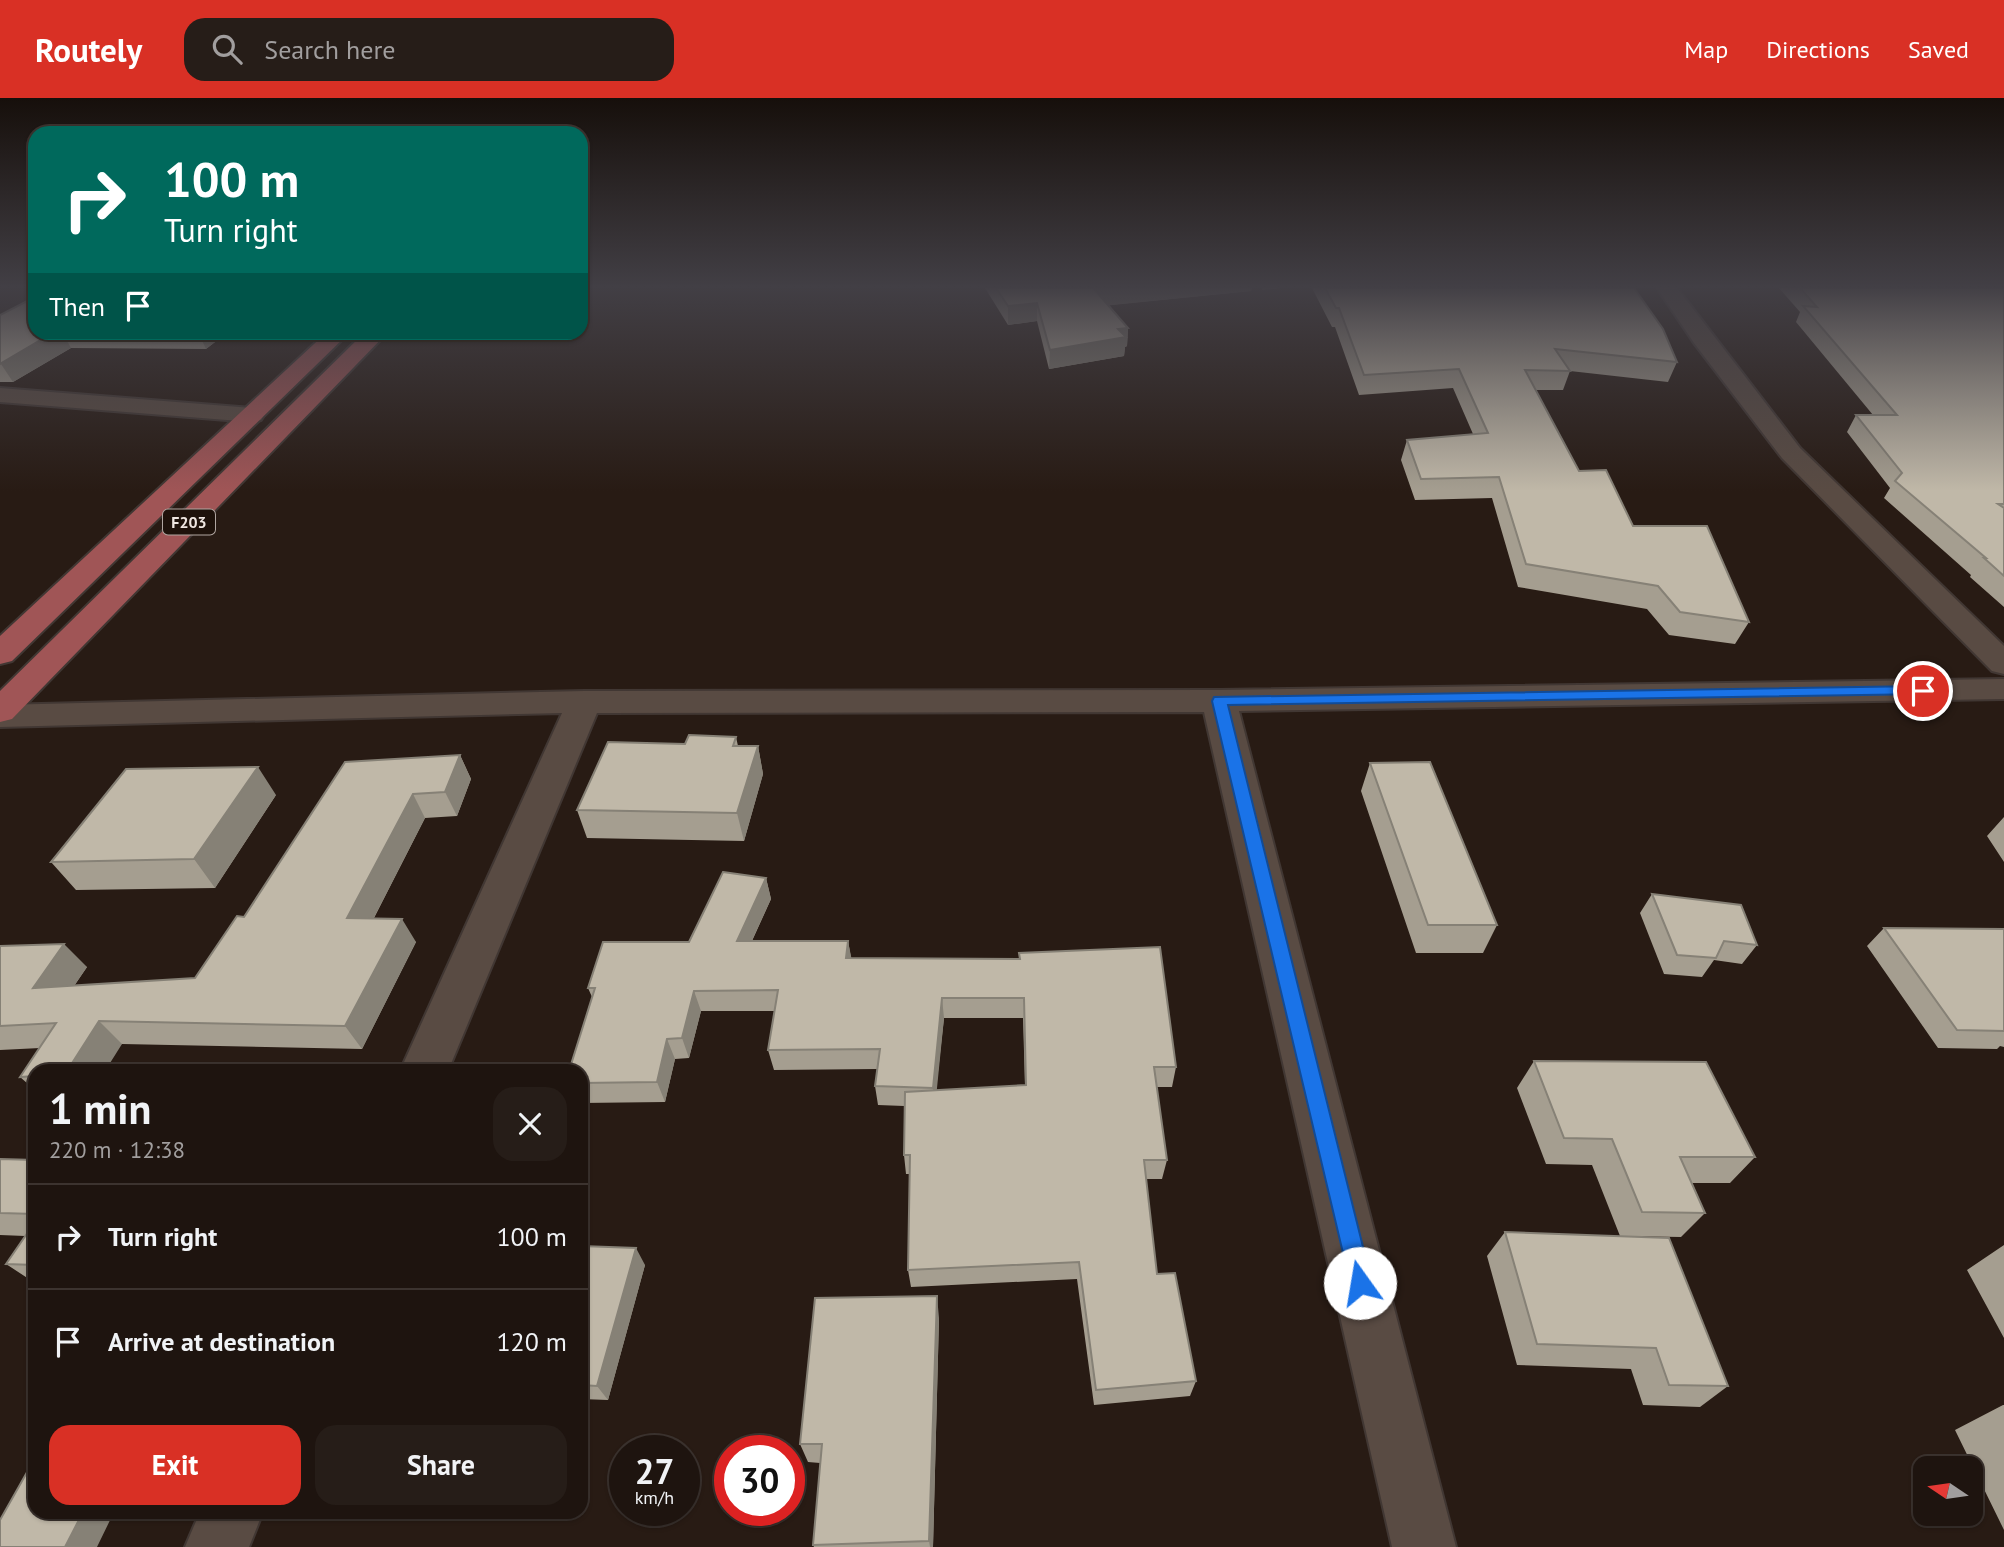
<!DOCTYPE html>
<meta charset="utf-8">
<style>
:root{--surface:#1e140f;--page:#261d18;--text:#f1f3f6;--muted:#a19e9e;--line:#3c332f;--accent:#d93025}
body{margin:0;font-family:"PT Sans",sans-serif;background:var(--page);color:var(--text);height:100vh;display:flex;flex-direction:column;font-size:26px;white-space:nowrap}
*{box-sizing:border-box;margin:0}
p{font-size:23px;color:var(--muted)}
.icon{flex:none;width:38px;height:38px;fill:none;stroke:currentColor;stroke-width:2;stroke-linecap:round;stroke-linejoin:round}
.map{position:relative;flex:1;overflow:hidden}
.sheet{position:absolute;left:28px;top:966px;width:560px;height:455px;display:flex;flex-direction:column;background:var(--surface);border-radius:21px;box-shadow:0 2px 5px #0004,0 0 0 2px var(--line)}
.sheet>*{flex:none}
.top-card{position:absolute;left:28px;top:28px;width:560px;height:214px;border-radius:21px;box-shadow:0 2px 5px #0004,0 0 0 2px var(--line);background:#00695c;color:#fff;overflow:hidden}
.needle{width:46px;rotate:283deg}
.fabs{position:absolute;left:1913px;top:1358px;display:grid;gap:14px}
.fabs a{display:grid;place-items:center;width:70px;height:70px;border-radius:14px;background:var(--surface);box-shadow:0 2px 5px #0004,0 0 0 2px var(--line);font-size:35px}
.speed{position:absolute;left:609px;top:1337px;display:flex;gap:14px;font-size:35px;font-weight:700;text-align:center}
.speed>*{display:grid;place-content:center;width:91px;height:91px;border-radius:50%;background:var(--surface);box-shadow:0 2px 5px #0004,0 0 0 2px var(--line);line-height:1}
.speed small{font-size:18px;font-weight:400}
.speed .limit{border:10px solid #d22;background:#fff;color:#111}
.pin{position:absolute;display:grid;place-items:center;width:60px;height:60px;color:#fff;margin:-30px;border:4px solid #fff;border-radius:50%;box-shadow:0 2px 7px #0007}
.me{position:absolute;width:77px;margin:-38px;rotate:347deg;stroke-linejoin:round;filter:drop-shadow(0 0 5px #0008)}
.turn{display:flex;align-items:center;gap:24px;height:147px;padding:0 21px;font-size:32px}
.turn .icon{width:91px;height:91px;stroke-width:2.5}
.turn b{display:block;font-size:49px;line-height:60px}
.then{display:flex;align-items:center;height:66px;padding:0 21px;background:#0003;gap:14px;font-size:26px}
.round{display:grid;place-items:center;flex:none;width:74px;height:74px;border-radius:21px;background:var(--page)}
.summary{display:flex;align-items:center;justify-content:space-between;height:119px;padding:0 21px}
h1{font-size:42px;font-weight:700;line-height:52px}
.action{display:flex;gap:14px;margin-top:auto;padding:14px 21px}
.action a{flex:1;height:80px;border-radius:21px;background:var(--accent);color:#fff;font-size:28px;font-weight:700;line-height:80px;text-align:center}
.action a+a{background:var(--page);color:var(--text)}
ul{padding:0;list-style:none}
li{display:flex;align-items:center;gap:21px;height:105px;padding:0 21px;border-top:2px solid var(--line)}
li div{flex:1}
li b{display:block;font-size:26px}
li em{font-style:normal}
header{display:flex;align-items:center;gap:42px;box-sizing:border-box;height:98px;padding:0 35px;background:var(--accent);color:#fff}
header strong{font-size:33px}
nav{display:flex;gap:38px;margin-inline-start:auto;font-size:24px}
.search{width:490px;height:63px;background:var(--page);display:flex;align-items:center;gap:18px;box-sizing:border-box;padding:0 24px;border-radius:21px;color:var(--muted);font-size:26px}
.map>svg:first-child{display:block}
</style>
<header>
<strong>Routely</strong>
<div class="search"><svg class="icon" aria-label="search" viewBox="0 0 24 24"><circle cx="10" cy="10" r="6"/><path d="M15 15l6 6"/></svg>Search here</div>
<nav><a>Map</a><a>Directions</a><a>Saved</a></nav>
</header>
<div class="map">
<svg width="2004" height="1449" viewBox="0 0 2004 1449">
<rect width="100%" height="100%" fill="#281b14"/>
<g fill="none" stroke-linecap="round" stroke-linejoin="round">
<defs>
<path id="minor" d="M1657,190H1677L1800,350L2004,548V576L1992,573L1782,360L1694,245Z
M0,290L252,310L261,312L264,317L261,322L252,324L0,304Z
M2004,581V601L1239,613L1456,1449H1392L1204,614L597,615L448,973H400L562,615L0,629V607L584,593L1219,592Z
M200,1414H263L249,1449H185Z"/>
<path id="primary" d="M327,234H350L12,563L0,566V538Z
M365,234H388L12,621L0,624V593Z"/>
</defs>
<use href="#minor" stroke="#413733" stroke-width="4"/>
<use href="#primary" stroke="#413733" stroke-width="4"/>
<use href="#minor" fill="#594b43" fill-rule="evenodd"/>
<use href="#primary" fill="#a05556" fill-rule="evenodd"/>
</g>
<path fill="#a59e90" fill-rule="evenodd" d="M985,190H1252L1251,193L1109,207L1128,230L1127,248L1125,249L1124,258L1049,271L1037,223L1008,227Z
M1312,190H1634L1677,264L1668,284L1570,273L1563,292H1535L1579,373L1633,428L1749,524L1735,546L1669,537L1647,511L1518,489L1492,400L1415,402L1401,362L1407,342L1473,336L1453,290L1359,297L1335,229H1332Z
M1779,190H2004V509L1970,479L1971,477L1884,400L1890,390L1847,334L1856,317H1873L1796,224L1800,214Z
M0,217L35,234H228L206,251L71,250L13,284H0Z
M736,639L738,648H758L763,676L744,743L587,740L577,712L685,646Z
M460,657L471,681L457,718L425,720L374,820L416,844L362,951L122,946L35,973V992L20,979L40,950L0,952V848L87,869L74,888L195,880L244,819Z
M1370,665L1497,827L1483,855H1416L1361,693Z
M276,697L215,790L76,792L51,764Z
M2004,719V764L1987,738Z
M766,780L771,801L752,843H848L851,860L1019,861V855L1176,969L1172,989H1156L1167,1062L1162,1081H1146L1157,1176L1196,1283L1190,1298L1094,1307L1077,1181L911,1189L908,1172L910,1076H906L904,1057V1008L878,1007L875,988L877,971L774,972L768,952L775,913H701L689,960L675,961L665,1004L581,1005V985L592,899L588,890L689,844ZM944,920H1023L1025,987L936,992Z
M1652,796L1757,847L1742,866L1714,862L1702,879L1664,876L1640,815Z
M1884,830L2004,831V949L2000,948L1997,951L1938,950L1867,848Z
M1534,963L1755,1059L1730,1085H1692L1705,1115L1681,1139L1620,1138L1592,1067L1546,1066L1517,990Z
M0,1061L35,1062V1185L6,1166L25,1138L0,1137Z
M1505,1134L1728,1288L1700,1309L1643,1307L1631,1271L1517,1267L1487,1158Z
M2004,1147V1240L1967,1172Z
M581,1148L645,1167L608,1302L581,1301Z
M939,1220L933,1449H814L813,1447L820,1365L808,1364L800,1346Z
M2003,1307H2004V1432L1955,1332Z
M381,1414H445L443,1418L384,1416Z"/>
<path fill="#868176" d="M1104,190H1252L1251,193L1093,209L1094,191Z
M1262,190H1281L1262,192Z
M1037,205V223L1008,227V208Z
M1128,230L1127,248L1125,249L1124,258L1049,271L1050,252L1118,231Z
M54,234H62L71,250L13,284L1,266Z
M198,234H228L206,251Z
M758,648L763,676L744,743L737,715Z
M460,657L471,681L457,718L445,694Z
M258,669L276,697L215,790L194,761Z
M413,696L425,720L362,843L347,820Z
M766,780L771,801L742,864L737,843Z
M402,821L416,844L362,951L345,928Z
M848,843L852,863L846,860Z
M64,846L87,869L57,913L33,890Z
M694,893L701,913L689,960L682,940Z
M942,900L944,920L935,1010L933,990Z
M99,923L122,946L105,973H67Z
M667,941L675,961L665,1004L657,984Z
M636,1150L645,1167L608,1302L597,1288Z
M937,1198L939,1220L933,1449H930L929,1443Z
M83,1414H114L97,1449H65Z"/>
<path fill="#c0b8a8" stroke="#868176" stroke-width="2" d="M996,190H1104L1094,191L1128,230L1118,231L1126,239L1050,252L1037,205L1008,208Z
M1325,190H1634L1663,231L1677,264L1555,251L1570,273L1525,272L1579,373L1606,372L1633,428H1707L1749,524L1680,514L1658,488L1526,466L1499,379L1421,381L1407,342L1488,335L1459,271L1364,277L1339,210H1336Z
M1800,190H2004V406H1998L2004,410V478L1984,460H1986L1895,383L1902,375L1856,317H1897L1803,208L1817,209Z
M35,199V234H54L0,266V217Z
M689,637L736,639L733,648H758L737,715L577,712L608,644L685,646Z
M460,657L445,694L413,696L347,820L402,821L345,928L99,923L67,973H35V978L20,979L56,925L0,928V848L64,846L33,890L195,880L237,818L244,819L345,664Z
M1430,664L1497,827H1428L1370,665Z
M258,669L194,761L51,764L126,671Z
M723,774L766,780L737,843H848L846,860L1020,861L1019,855L1160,849L1176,969H1154L1167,1062H1144L1157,1176L1175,1175L1196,1283L1096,1292L1079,1164L908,1172L910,1057H904L905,994L1026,987L1024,900H942L933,990L875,988L880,951L768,952L778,892L694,893L682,940L667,941L657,984L581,985V973H569L595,890H588L603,844H689Z
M1652,796L1741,807L1757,847L1724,843L1716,860L1677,857Z
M1884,830L2004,831V933L1957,932Z
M1534,963L1706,964L1755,1059H1680L1705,1115L1642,1114L1612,1041L1564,1040Z
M0,1061L35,1062V1116L0,1115Z
M35,1124V1167L6,1166Z
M1505,1134L1669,1140L1728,1288L1669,1287L1656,1250L1537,1246Z
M581,1148L636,1150L597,1288L581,1287Z
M937,1198L929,1443L813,1447L822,1346H800L815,1200Z
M35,1360V1414H83L65,1449H0V1422Z"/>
<linearGradient id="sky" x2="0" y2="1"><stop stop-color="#160f0b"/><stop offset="0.48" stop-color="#423f45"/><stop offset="1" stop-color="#423f45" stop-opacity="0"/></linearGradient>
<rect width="2004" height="393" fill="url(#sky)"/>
<path fill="#1a73e8" stroke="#114b97" stroke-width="2" d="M1923,588L1930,593L1928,596L1228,607L1372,1185L1368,1193L1360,1196L1352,1193L1212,603L1214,599Z"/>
<g text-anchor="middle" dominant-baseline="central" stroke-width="7" stroke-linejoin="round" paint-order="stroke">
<rect fill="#1e120b" stroke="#b0a6a1" stroke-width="2" x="163" y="411.5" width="52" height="25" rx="5"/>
<g font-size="16" font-weight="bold" fill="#efe6e1">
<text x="189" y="424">F203</text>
</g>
</g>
</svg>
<div class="fabs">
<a><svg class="needle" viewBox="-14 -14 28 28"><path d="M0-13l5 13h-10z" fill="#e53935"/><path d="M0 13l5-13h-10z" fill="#a19e9e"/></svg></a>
</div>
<div class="speed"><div>27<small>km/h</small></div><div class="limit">30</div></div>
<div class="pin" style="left:1923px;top:593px;background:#d93025"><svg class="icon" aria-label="arrive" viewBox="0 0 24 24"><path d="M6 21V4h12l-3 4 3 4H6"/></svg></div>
<svg class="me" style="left:1360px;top:1185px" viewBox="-20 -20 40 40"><circle r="19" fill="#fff"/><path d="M0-13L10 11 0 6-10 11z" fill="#1a73e8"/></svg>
<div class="top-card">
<div class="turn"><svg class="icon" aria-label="right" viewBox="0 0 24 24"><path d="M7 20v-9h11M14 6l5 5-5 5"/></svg><div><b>100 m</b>Turn right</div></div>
<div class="then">Then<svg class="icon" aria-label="arrive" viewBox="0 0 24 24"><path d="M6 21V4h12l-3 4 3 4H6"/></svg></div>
</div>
<section class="sheet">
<div class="summary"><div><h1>1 min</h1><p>220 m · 12:38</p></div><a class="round"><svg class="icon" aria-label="close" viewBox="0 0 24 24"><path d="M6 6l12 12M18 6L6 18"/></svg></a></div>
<ul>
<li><svg class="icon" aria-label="right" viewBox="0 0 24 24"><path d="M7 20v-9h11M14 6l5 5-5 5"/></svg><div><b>Turn right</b></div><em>100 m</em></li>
<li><svg class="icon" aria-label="arrive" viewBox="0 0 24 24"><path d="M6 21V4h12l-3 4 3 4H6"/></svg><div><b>Arrive at destination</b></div><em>120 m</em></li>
</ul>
<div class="action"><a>Exit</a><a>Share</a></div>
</section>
</div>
